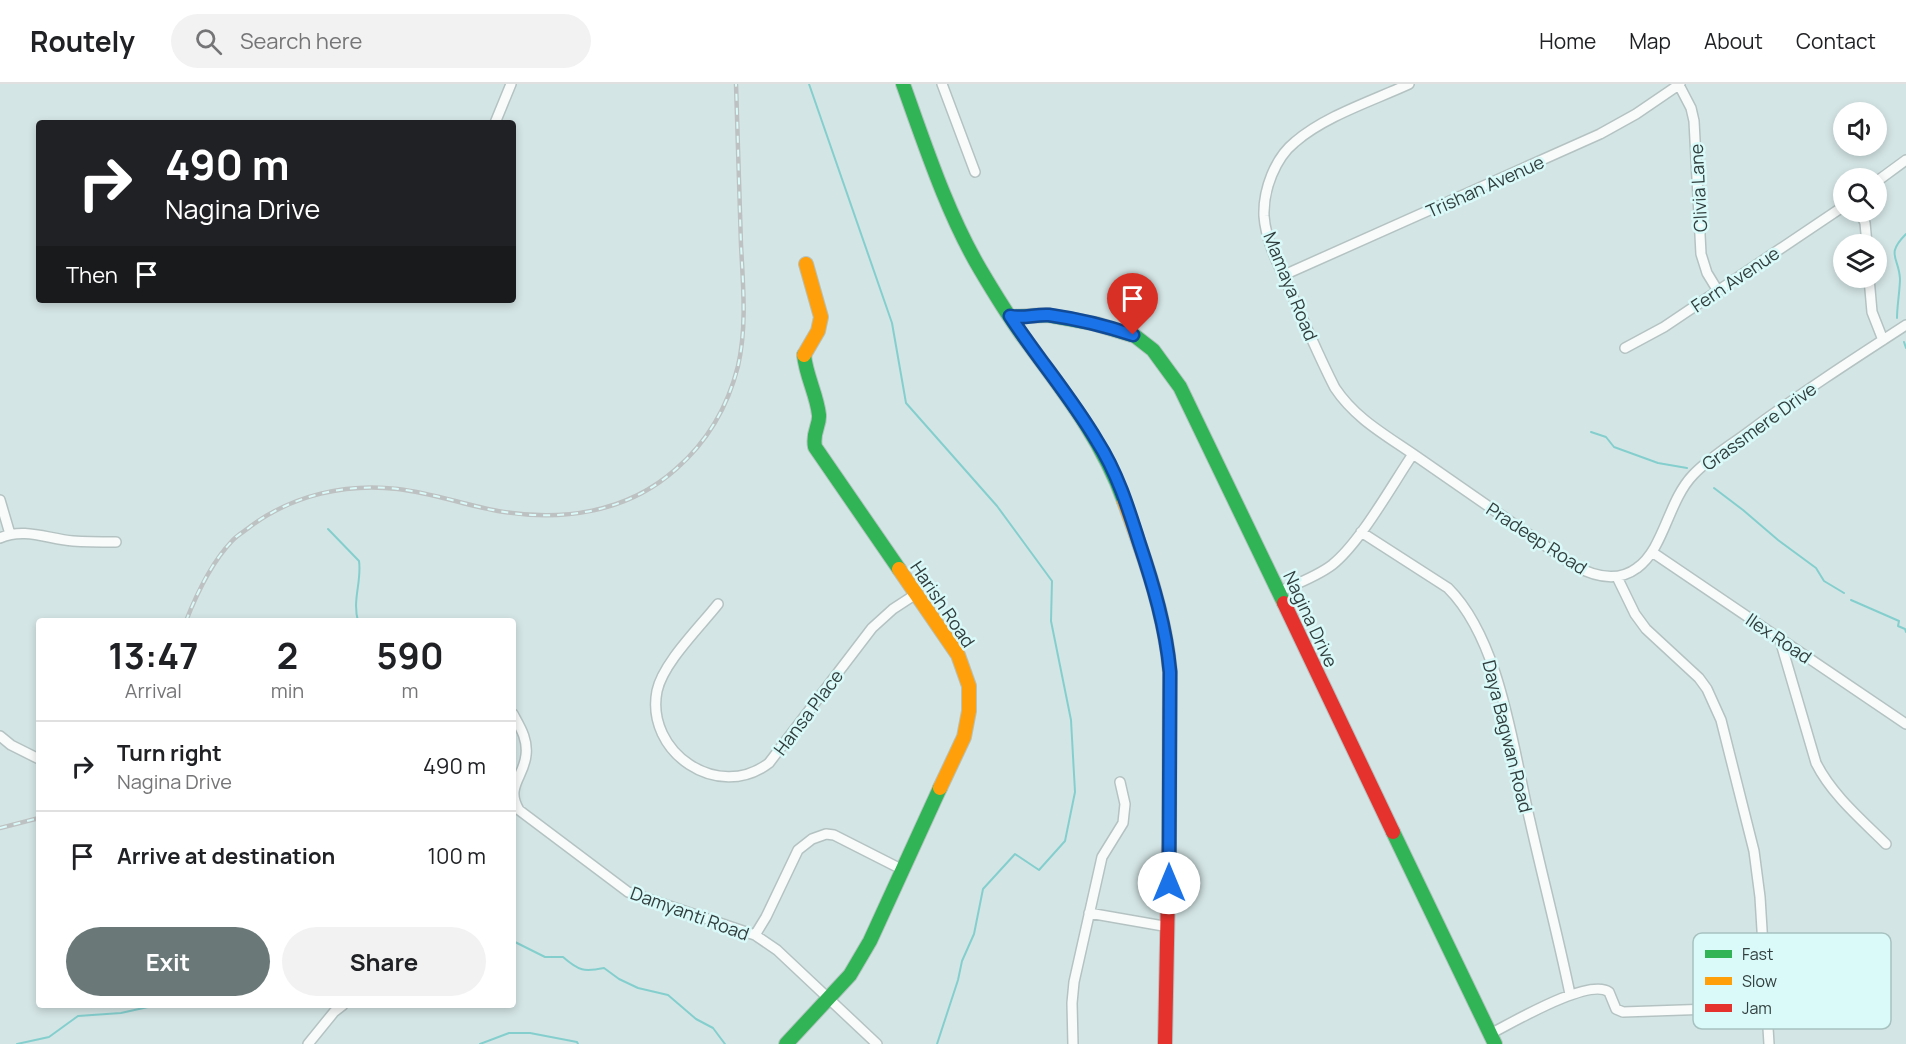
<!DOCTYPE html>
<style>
:root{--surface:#fff;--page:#f2f2f2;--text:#202124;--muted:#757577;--line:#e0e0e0;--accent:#6a7878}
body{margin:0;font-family:Manrope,sans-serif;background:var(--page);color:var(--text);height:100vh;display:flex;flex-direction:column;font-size:22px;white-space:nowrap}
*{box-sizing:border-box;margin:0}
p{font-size:20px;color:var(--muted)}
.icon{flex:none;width:33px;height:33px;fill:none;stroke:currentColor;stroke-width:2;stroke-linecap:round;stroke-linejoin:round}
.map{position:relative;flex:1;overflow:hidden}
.panel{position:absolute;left:36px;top:534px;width:480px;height:390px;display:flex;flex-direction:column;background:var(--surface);border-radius:6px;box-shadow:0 3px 9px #0003}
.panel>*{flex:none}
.guide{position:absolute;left:36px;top:36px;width:480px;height:183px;border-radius:6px;box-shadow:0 3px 9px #0003;background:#202124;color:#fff;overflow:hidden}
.fabs{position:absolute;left:1833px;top:18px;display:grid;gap:12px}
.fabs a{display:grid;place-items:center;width:54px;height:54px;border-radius:50%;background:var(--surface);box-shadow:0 3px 9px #0003;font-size:30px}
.pin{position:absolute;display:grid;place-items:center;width:51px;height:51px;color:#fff;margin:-62px -26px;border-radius:50% 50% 50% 0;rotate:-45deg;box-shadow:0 0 6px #0007}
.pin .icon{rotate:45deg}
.me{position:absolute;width:66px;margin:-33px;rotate:0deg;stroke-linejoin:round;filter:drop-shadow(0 0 4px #0008)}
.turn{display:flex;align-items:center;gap:21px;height:126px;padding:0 30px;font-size:27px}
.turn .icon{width:78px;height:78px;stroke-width:2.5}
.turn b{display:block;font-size:42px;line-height:51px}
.then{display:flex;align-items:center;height:57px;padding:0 30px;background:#0003;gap:12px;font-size:22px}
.eta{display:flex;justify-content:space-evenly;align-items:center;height:102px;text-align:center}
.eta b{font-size:36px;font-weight:700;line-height:42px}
.primary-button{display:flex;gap:12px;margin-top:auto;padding:12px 30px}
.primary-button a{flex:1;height:69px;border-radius:36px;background:var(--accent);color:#fff;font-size:24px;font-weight:700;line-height:69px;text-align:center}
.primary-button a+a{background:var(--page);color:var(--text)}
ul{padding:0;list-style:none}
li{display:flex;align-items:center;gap:18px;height:90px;padding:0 30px;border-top:2px solid var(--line)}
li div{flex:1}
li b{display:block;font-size:22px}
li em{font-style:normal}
header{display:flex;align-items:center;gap:36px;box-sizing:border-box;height:84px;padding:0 30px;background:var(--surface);border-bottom:2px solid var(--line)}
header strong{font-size:28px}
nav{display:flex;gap:33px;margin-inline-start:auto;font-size:21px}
.search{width:420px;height:54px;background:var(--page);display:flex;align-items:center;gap:15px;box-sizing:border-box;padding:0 21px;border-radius:33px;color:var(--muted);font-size:22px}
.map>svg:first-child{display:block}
</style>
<header>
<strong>Routely</strong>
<div class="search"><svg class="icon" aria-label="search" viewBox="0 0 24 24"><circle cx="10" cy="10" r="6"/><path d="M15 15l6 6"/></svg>Search here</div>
<nav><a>Home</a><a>Map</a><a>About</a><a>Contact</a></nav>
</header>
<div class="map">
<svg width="1906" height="960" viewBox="0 0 1906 960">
<rect width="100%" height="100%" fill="#d4e5e5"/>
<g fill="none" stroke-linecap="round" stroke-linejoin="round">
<path stroke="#84cfce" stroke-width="2" d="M809,0L892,239L906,319L997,422L1052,497L1051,537L1071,636L1075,708L1065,757L1039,786L1015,770L983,805L974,850L962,877L958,896L937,960
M1897,234C1897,222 1900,205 1900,195C1899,173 1885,171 1906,150
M1904,258L1906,264
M1591,348L1606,353L1614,363L1658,379L1687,384
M1714,404L1743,426L1778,456L1816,484L1824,497L1844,509
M328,445L359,477C362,497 352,516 358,537
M1851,516L1899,537L1898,542L1905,545L1906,548
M513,857L545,873H563C579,887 584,888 604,884L619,895L638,904L668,911L696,935L713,944L725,960
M17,960L49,953L78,932L121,929L157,921
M480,960L509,949H530L577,958L578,960"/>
<defs>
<path id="street" d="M942,0L975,88
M1409,0C1372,17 1325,32 1295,58C1275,74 1263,106 1264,132C1266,160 1282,188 1293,213C1307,244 1320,275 1335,304C1355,334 1384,350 1413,370
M1679,1L1691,24L1694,37L1701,170L1707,189L1718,207
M495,39L511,0
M1876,98L1906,76
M1860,128L1865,139L1867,160
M1284,191L1600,50L1636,30L1680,0
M1869,194L1872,228L1883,256
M1625,264L1664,243L1844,122
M0,416L10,450
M1361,448L1448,504C1501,557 1513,666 1530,737C1543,795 1558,852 1570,910
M0,454C24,443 48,455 73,457C87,458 102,458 116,458
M1652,468L1906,640
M1617,493L1635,530L1646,545L1699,594L1707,605L1721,636L1754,767L1760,813L1769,960
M1278,508C1296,500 1316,493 1332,481C1360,459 1392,401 1413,370L1573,481C1593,492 1617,499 1637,484C1664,465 1668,417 1693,391C1709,374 1728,363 1747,349C1798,311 1852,276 1906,241
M718,520C699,544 663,579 657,607C645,668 718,718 769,679L872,544L893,525L916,510
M1780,556L1816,679C1832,711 1862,736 1886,760
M513,630C520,643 528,655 526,671C524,693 505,703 519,726L628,808L755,851L777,866L877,960
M0,652L11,661L39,675
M1089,829L1169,843
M755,851L766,833L798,766L812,755L826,750L834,751L903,786
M1490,950C1512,939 1589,893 1609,908L1616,925L1623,928L1741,924
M308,960L334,928L343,921
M1073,960L1072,919L1074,898L1102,773L1123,739L1125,720L1120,698"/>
<path id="fast" d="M903,0C925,61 947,129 980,185C993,207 1007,230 1022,251C1061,304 1102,355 1124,417
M1010,233L1047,231L1096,240L1135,252L1153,266L1180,303L1284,519
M804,271C806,292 817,311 819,331C820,342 812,348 815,363L899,485
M1393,748L1495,960
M786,960L850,891L870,857L940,704"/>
<path id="slow" d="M804,271L818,247L821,233L806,180
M1124,417C1144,472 1165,529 1170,588L1169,758
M899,485L958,571L969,602V627L964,653L940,704"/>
<path id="jam" d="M1284,519L1393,748
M1165,960L1169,758"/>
</defs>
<use href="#street" stroke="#b4c3c2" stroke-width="12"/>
<use href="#fast" stroke="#b4c3c2" stroke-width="16"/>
<use href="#slow" stroke="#b4c3c2" stroke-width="16"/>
<use href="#jam" stroke="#b4c3c2" stroke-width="16"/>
<use href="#street" stroke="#f9fbfb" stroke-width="9"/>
<use href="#fast" stroke="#30b455" stroke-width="14"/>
<use href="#slow" stroke="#ff9f0a" stroke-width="14"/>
<use href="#jam" stroke="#e5322d" stroke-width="14"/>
<defs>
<path id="rail" d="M186,537C197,509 211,479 232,457C237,451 245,447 251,442C293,411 346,399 398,405C432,409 465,421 498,427C561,438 627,429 676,385C707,358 728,322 738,282C747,243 743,201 741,161C739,107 738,54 736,0
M0,744L39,734"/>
</defs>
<use href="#rail" stroke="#bdc1c1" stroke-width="4.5"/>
<use href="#rail" stroke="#d9faf9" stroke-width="2" stroke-dasharray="7" stroke-linecap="butt"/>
</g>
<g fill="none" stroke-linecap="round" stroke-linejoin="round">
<defs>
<path id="route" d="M1133,251C1106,242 1077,235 1049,231C1035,230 1024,235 1010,232C1038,275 1071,313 1097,357C1117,388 1128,423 1139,458C1153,500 1166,543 1170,588L1169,799"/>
</defs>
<use href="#route" stroke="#114b97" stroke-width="15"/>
<use href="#route" stroke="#1a73e8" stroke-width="10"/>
</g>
<g text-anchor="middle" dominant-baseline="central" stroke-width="5" stroke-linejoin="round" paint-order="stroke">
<g font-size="18" fill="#313e3d" stroke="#d9faf9">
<text transform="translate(1485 102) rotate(-24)">Trishan Avenue</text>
<text transform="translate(1698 104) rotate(-93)">Clivia Lane</text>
<text transform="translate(1735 195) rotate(-34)">Fern Avenue</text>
<text transform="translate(1291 202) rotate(68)">Mamaya Road</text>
<text transform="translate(1759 342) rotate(-36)">Grassmere Drive</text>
<text transform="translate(1537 454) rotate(33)">Pradeep Road</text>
<text transform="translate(943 520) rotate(56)">Harish Road</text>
<text transform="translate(1311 535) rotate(65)">Nagina Drive</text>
<text transform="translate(1779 554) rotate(34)">Ilex Road</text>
<text transform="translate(808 628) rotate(-53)">Hansa Place</text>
<text transform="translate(1508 652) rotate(76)">Daya Bagwan Road</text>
<text transform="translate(690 829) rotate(20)">Damyanti Road</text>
</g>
</g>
<rect x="1693" y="849" width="198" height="96" rx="9" fill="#d9faf9" stroke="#a7c2c1" stroke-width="1.5"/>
<rect x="1705" y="866" width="27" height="8" fill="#30b455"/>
<rect x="1705" y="893" width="27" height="8" fill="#ff9f0a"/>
<rect x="1705" y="920" width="27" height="8" fill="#e5322d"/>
<g font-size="16" fill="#313e3d">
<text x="1742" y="876">Fast</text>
<text x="1742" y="903">Slow</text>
<text x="1742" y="930">Jam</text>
</g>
</svg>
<div class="fabs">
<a><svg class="icon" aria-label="sound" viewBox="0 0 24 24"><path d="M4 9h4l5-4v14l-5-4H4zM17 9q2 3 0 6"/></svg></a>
<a><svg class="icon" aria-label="search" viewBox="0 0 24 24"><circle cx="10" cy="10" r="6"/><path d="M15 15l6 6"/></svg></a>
<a><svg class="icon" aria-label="layers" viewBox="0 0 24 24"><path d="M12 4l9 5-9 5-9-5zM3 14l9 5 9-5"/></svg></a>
</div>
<div class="pin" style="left:1133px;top:251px;background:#d93025"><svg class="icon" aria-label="arrive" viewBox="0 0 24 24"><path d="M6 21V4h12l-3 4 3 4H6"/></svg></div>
<svg class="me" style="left:1169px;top:799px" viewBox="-20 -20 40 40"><circle r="19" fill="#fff"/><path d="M0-13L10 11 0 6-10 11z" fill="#1a73e8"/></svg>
<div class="guide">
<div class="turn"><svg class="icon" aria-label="right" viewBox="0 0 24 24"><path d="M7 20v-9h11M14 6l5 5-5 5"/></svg><div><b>490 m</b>Nagina Drive</div></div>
<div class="then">Then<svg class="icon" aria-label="arrive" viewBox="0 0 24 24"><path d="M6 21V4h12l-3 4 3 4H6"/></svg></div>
</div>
<section class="panel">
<div class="eta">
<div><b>13:47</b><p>Arrival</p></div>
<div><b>2</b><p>min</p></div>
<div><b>590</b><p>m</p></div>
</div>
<ul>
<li><svg class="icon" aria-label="right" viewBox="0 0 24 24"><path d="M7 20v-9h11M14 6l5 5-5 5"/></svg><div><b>Turn right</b><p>Nagina Drive</p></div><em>490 m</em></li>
<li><svg class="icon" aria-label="arrive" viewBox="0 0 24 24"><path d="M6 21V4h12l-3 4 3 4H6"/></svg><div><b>Arrive at destination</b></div><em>100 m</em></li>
</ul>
<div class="primary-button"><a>Exit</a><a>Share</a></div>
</section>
</div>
